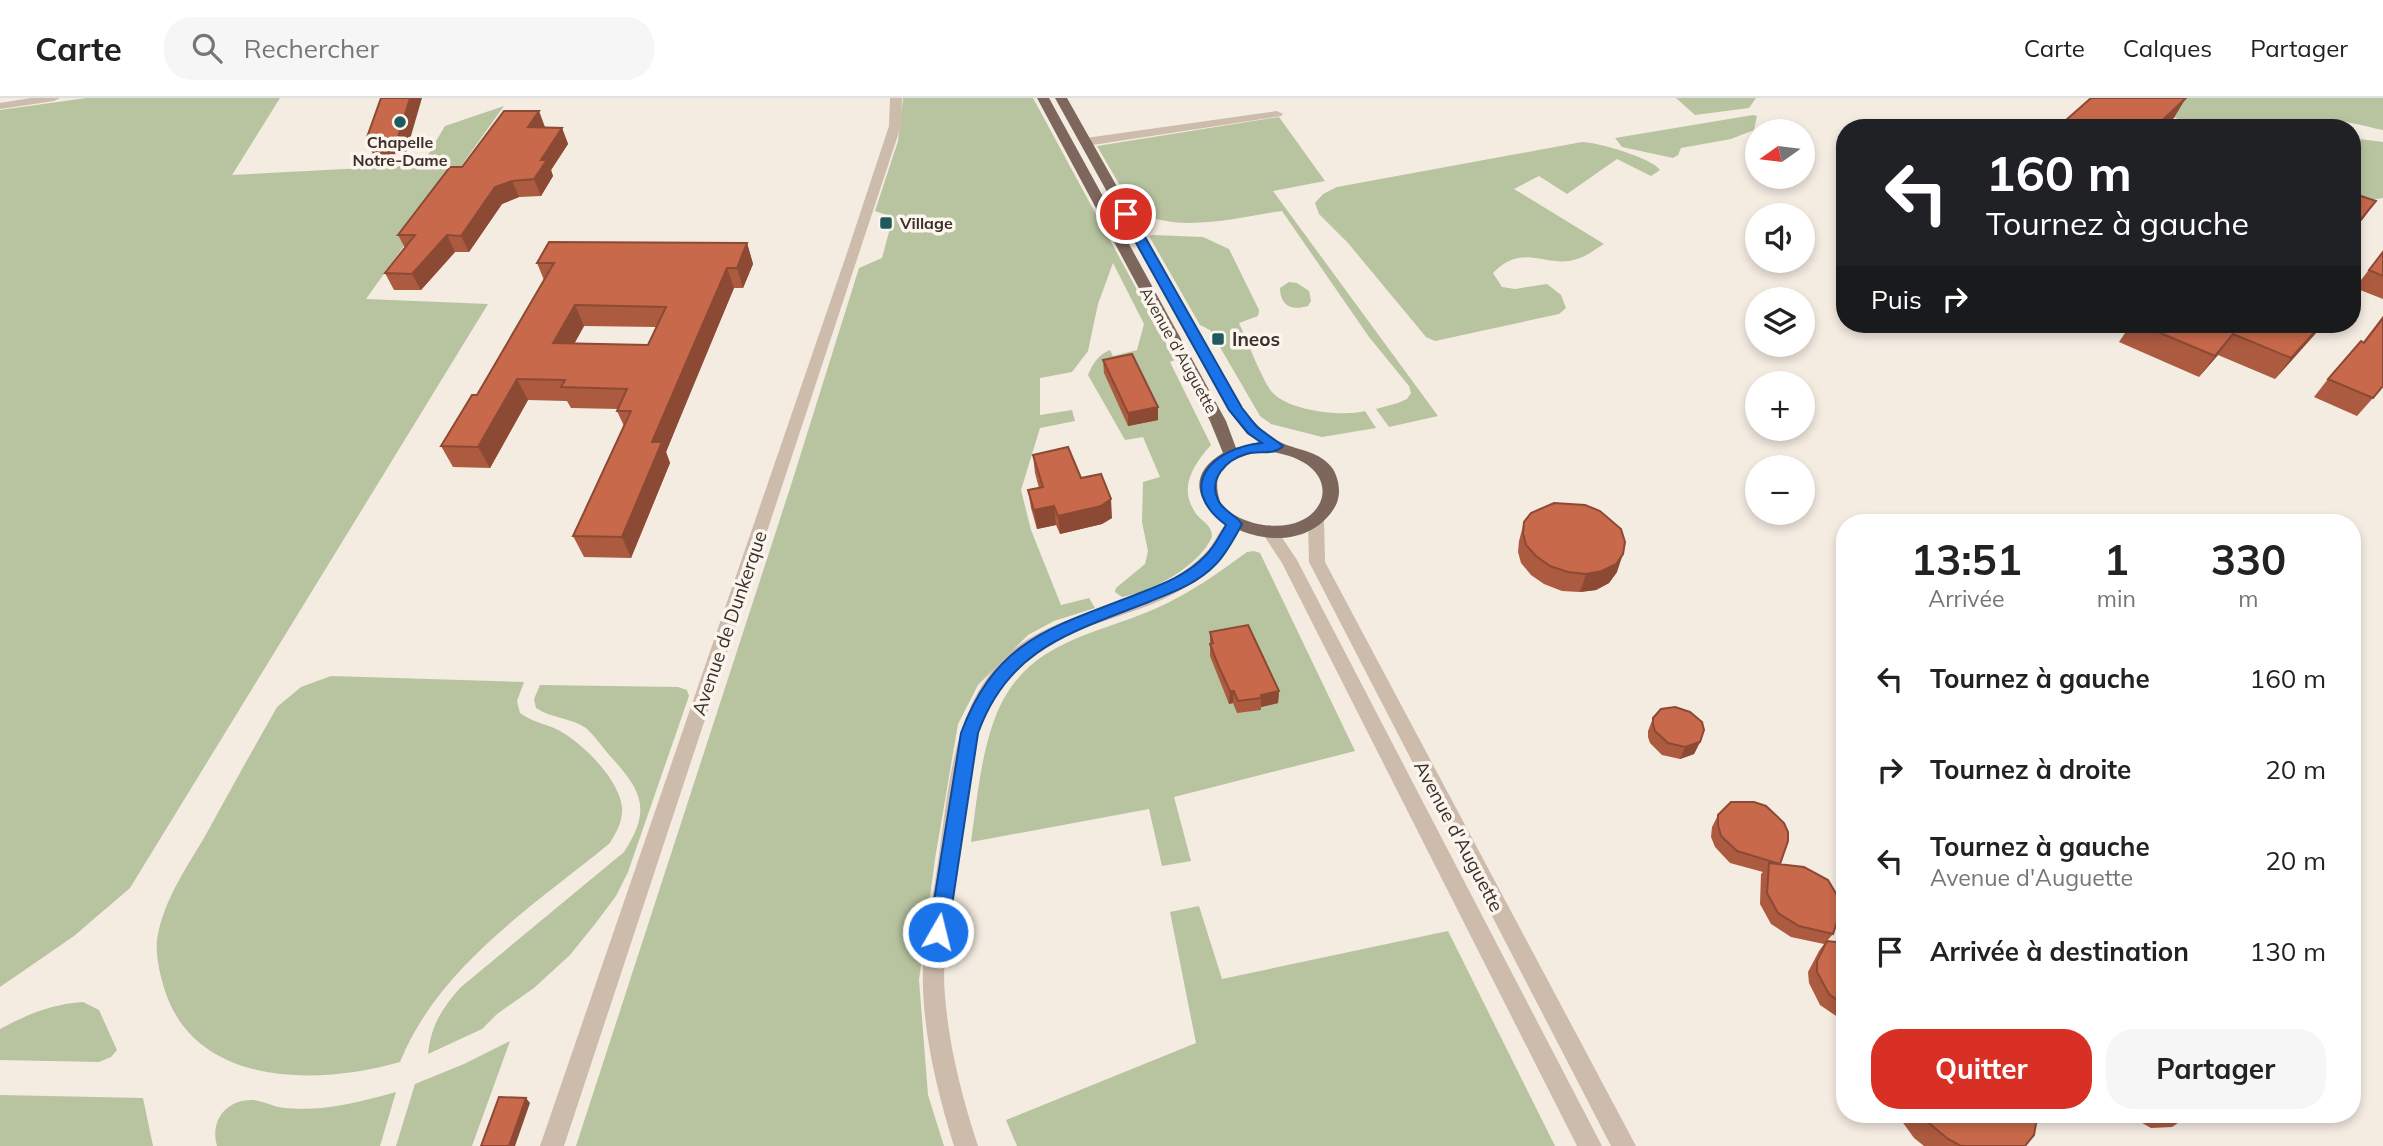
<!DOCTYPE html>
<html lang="fr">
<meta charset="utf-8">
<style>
:root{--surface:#fff;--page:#f6f6f6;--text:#222;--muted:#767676;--line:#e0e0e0;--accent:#d93025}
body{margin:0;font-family:Mulish,sans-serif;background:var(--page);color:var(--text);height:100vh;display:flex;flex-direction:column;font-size:26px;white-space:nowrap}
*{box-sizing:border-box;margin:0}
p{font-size:23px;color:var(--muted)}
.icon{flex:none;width:38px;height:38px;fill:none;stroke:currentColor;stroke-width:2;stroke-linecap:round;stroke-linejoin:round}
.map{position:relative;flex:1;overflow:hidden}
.sheet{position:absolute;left:1836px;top:416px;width:525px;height:609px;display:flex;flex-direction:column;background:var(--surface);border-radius:28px;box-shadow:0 4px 10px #0003}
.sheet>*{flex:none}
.top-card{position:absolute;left:1836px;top:21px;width:525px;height:214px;border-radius:28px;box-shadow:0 4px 10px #0003;background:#202124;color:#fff;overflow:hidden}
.needle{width:46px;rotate:256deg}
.fabs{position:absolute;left:1745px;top:21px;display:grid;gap:14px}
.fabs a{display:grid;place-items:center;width:70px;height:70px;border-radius:50%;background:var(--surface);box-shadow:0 4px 10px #0003;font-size:35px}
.pin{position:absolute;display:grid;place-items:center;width:60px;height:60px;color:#fff;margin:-30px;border:4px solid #fff;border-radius:50%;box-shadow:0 2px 7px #0007}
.me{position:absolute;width:77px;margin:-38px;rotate:8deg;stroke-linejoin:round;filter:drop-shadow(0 0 5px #0008)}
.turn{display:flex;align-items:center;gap:24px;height:147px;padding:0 35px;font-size:32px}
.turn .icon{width:91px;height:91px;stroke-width:2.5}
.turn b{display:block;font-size:49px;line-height:60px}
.then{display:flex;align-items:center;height:66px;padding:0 35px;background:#0003;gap:14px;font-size:26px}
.eta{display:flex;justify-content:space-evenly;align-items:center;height:119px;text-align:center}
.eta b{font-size:42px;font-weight:700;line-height:49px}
.cta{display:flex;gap:14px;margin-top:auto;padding:14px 35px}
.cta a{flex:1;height:80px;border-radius:28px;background:var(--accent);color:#fff;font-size:28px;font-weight:700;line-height:80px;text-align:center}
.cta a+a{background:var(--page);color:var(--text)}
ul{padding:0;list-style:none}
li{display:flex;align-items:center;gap:21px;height:91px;padding:0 35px}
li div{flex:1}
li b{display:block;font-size:26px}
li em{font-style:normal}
header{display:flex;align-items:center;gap:42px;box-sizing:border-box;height:98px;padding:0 35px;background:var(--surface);border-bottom:2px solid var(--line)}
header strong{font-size:33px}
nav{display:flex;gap:38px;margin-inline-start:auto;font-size:24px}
.search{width:490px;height:63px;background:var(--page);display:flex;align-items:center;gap:18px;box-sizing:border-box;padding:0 24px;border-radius:28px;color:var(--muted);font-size:26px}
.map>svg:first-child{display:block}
</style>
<header>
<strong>Carte</strong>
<div class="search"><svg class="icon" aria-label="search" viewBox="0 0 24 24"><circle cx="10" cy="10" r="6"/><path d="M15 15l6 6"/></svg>Rechercher</div>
<nav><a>Carte</a><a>Calques</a><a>Partager</a></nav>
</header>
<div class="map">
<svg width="2383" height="1048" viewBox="0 0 2383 1048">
<rect width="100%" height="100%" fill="#f4ebe1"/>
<path fill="#b8c4a0" d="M86,0H280L232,77L422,67L445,28L504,8L366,201L488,206L130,790L74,838L0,889V12Z
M903,0H1033L1175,262L1170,264L1211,347C1193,367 1177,391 1197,417C1204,425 1212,427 1212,439C1198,469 1153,493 1122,499L1115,494L1116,490L1145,466L1148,453L1142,424L1143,384L1160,379L1143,339L1125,342L1088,277C1093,265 1098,257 1110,252L1113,258L1137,252L1144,226L1113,165L1098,206L1088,253L1072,274L1040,280V317L1072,312L1075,323L1040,330L1021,392L1031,432L1061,507L1089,500L1095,510L1054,523L1028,537L978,587L958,626L935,761L919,882L928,997L944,1048H576L791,387L859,170L882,160L893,119L875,113L898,43Z
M1676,0H1756L1749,10L1695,17Z
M2118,0H2383V32C2351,25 2312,12 2282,30H2204Z
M1753,17L1757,18L1754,32L1731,41L1681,50L1678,57L1673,60L1622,49L1615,40Z
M1279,19L1325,83L1273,93L1438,318L1389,329L1376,311L1398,305L1407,301L1411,295L1409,288L1369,239L1282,113C1239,119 1172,138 1133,110L1097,48Z
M2352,40L2383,44V100L2365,103L2352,101Z
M1582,44C1597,44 1652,60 1660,72L1651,78L1617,61L1567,96L1539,78L1514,91L1604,146C1597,150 1588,157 1580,160C1547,173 1525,142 1493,175L1502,189L1515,191L1547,186L1561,197L1566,210L1559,216L1435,243L1426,239L1348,145L1319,116L1315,105L1323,96L1337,89Z
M1153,137L1203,139L1229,151L1259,212L1258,218L1239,225C1246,240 1263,284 1272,294C1288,313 1343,319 1365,313L1376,330L1322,339L1271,326L1260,318L1210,232L1200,227L1149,138Z
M1289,184L1297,185L1309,193L1311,203L1308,208C1292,213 1280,208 1280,190Z
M1254,453L1260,455L1355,653L1174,699L1191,763L1162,768L1149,711L971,744C977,701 982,643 1002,604C1035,541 1099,536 1157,510C1190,495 1217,476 1247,454Z
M331,578L524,584L517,603L520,615C531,623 542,625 554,630C580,641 625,686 622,715C621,727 615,736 610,745C532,809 439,868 400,964C319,987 197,990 165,893C160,877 154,853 158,836C165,801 186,770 204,740C228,696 252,653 277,609L301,589Z
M540,587L678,589L687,592L689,598L628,774L616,798L595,826L570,857L534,890L497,916L482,931L428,956C431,927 442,910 461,889L624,754C651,712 643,694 611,659C603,650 595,638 586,630C572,620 550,620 536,610L534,601Z
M1199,808L1222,881L1448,833L1555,1048H1017L1006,1022L1196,945L1170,814Z
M83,904L99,912L117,952L111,959L99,964L0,962V931C28,916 52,906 83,904Z
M510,943L472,1048H396L415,986L464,966Z
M396,994L380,1048H217C210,1024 225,1001 253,1002C263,1003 273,1009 284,1010C296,1011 310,1011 322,1010C347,1007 372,1001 396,994Z
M0,997L143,1000L153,1048H0Z"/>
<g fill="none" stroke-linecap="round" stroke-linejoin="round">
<path fill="#cdbbac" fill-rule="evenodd" d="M31,0H60L54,3L0,11V5Z
M890,0H902L901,28L564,1048H540L847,155L889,28Z
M1277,13L1283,16L1281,18L1086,48L1080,44L1086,40Z
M1316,416L1324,422L1325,464L1636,1048H1611L1309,464L1308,422Z
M1235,420L1241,422L1243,426L1241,430C1229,448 1217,465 1200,479C1153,517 1086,520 1037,554C1018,567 1001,585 991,605C965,655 965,717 957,771C951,813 941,855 945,898C949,949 962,999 978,1048H954C936,990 921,928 923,867C926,830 934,794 939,757C950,681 954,590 1025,543C1067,516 1118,509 1162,486C1179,478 1195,466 1208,452C1217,442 1222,424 1235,420Z
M1269,427L1275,429L1297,462L1602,1048H1577L1282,465L1261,433Z"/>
<path fill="#7d675c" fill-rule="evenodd" d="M1037,0H1049L1226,323L1236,350L1259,344L1247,336L1228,312L1055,0H1067L1242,310C1253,323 1265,337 1282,345C1300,353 1320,353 1333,371C1340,383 1342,400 1333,412C1284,484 1144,400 1223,355L1210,323ZM1264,353C1354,361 1331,441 1258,426C1245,423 1230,417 1221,406C1207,369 1233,359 1264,353Z"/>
</g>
<path fill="#ac5a40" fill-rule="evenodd" d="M545,29L562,30L568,46L551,72L553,78L541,98L519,99L502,106L469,154H455L421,192H394L385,175L405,150L398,137L462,69Z
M747,145L753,166L743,190H734L696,279L666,354L670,365L631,460L584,459L573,438L624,328L617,313L618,311L571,310L567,303L528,302L490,370L453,369L441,348L477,297L544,182L537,165ZM584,228L656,229L648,247L574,246Z
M2383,153V201L2355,190Z
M2383,218V288L2373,300L2357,318L2314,299L2328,281L2363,244Z
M2131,226H2324L2275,281L2218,257L2199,279L2119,244Z
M1103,262L1158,309V322L1128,328L1104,275Z
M1033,357L1081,380L1112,420L1102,426L1060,436L1056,427L1037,431L1031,410L1028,392L1039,390L1035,375Z
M1524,424L1617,474L1609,485L1596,492L1580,494L1562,493L1544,486L1531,477L1521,465L1518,454L1519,443Z
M1210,534L1279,593L1278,605L1261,609V612L1237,615L1233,605L1229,606L1210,558Z
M1653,620L1700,644L1694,656L1680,661L1662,657L1650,645L1648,639V633Z
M1718,717L1780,766L1833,836L1827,843L1844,845V922H1842L1820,907L1809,885L1808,874L1819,853L1824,846L1791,839L1771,826L1760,806L1761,776L1763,774L1730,765L1715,749L1711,739L1712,729Z
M1899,1017H2037L2025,1048H1924L1914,1040L1901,1022Z
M2128,1017H2190L2172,1029L2151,1030Z"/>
<path fill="#8c4a34" d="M410,0H422L406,55L374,58L366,42Z
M2186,0L2172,23L2165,30H2154Z
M539,13L545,29L534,45L528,29Z
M562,30L568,46L551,72L553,78L541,98L534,81L541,62Z
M512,83L519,99L502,106L469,154L461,138L495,89Z
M2376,103L2363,121L2352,134V132Z
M447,137L455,154L421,192L412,176Z
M747,145L753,166L743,190L737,170Z
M727,170L734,190L666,354L670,365L631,460L622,439L652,344Z
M575,207L584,228L563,266L553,245Z
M2322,226H2324L2275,281L2291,260Z
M2233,236L2218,257L2199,279L2215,258Z
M517,281L528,302L490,370L478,349Z
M1158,309V322L1128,328V315Z
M1111,401L1112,420L1102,426L1060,436L1058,418Z
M1054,408L1056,427L1037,431L1034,412Z
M1623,456L1617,474L1609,485L1596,492L1580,494L1586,476Z
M1230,593H1234L1233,605L1229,606Z
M1279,593L1278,605L1261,609V597Z
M1700,644L1694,656L1680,661L1685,649Z
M526,1000L530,1005L515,1048H509Z"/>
<path fill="#c8694b" stroke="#8c4a34" stroke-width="2" fill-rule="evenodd" d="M381,0H410L398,39L366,42Z
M2091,0H2186L2154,30H2057Z
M504,13H539L528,29L562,30L541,62H547L534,81L512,83L495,89L461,138L447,137L412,176L385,175L415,137H398L450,69H462Z
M2352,95L2376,103L2352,132Z
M549,144L747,145L737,170H727L689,258L652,344H662L622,439L573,438L631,313H617L627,291L561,289L565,282L517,281L478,349L441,348L472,297H477L554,165H537ZM575,207L666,209L648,247L553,245Z
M2383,154V178L2369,172Z
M2383,220V288L2373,300L2328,281L2361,243L2364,245Z
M2139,226H2322L2291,260L2233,236L2215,258Z
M1132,256L1158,309L1128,315L1103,262Z
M1068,349L1081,380L1101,376L1111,401L1101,408L1058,418L1054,408L1034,412L1028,392L1043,389L1033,357Z
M1554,405L1585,407L1600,413L1621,431L1625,444L1623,456L1616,466L1602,473L1586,476L1568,474L1550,468L1536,458L1526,447L1523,435L1524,424L1531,415Z
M1248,527L1279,593L1261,597V600L1238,603L1234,593H1230L1219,569L1210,546L1213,545L1210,534Z
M1675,609L1690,614L1702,624L1704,632L1700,644L1685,649L1668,645L1655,633L1653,626V620L1661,611Z
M1731,704H1754L1766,708L1784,725L1788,734V743L1780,766L1737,753L1721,738L1718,727V717Z
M1769,765L1804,769L1828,782L1840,802L1841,812L1833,836L1799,828L1778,815L1767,795Z
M1827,843L1844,845V907L1829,896L1817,874V863Z
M499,999L526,1000L509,1048H481Z
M1923,1017H2037V1020L2034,1037L2025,1048H1961L1948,1041L1930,1026Z
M2158,1017H2190L2186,1020L2165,1021Z"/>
<path fill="#1a73e8" stroke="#114b97" stroke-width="2" d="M1122,114L1132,116L1242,310L1257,329L1283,348C1274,358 1258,352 1246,356C1226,362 1208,381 1218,402C1223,413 1236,417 1242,426C1235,439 1226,456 1216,466C1198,485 1174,494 1151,503C1073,534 1009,549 978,635L948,834L945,841L938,843L932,841L929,834L961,635C996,542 1050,530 1135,497C1160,487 1186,478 1205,458C1214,450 1220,437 1226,427C1175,389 1211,350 1262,345L1248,335L1229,312L1120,116Z"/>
<g fill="#1f5a5e" stroke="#fbf5ee" stroke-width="2.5">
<circle cx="400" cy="24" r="7"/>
<rect x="879" y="118" width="14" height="14" rx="3.5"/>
<rect x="1211" y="234" width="14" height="14" rx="3.5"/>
</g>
<g text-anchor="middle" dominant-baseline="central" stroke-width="7" stroke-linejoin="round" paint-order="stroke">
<g font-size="16" font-weight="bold" fill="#3b302b" stroke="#fbf5ee">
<text x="400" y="44">Chapelle<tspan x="400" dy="18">Notre-Dame</tspan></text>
<text x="900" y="125" text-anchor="start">Village</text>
</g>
<g font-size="16" fill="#3b302b" stroke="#fbf5ee">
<text transform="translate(1179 252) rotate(61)">Avenue d'Auguette</text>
</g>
<g font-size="19" font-weight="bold" fill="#3b302b" stroke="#fbf5ee" text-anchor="start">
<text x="1232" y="241">Ineos</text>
</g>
<g font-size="19" fill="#3b302b" stroke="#fbf5ee">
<text transform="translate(729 525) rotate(-71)">Avenue de Dunkerque</text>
<text transform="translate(1459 738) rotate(62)">Avenue d'Auguette</text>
</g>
</g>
</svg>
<div class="fabs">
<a><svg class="needle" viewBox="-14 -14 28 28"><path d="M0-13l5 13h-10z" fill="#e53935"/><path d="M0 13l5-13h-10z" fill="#767676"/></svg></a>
<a><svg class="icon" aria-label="sound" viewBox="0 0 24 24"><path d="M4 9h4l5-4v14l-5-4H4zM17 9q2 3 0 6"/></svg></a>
<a><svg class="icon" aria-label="layers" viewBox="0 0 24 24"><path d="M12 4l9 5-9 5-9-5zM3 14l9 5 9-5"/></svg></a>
<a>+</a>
<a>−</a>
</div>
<div class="pin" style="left:1126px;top:116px;background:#d93025"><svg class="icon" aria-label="arrive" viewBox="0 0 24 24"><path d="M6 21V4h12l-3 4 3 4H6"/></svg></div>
<svg class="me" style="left:938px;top:834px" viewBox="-20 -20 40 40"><circle r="17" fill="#1a73e8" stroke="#fff" stroke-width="3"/><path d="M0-11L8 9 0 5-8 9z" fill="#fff"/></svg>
<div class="top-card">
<div class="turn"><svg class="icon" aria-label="left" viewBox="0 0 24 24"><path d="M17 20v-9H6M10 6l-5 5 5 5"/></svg><div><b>160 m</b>Tournez à gauche</div></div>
<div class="then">Puis<svg class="icon" aria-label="right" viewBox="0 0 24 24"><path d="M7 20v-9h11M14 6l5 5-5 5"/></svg></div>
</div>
<section class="sheet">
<div class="eta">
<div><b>13:51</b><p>Arrivée</p></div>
<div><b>1</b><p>min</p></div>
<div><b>330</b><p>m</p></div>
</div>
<ul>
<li><svg class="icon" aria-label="left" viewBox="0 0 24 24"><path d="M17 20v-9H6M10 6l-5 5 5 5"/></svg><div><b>Tournez à gauche</b></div><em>160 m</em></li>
<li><svg class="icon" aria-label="right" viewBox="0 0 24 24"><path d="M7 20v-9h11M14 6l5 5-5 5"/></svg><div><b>Tournez à droite</b></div><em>20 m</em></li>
<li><svg class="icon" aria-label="left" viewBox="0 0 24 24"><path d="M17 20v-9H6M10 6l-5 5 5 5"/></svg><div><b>Tournez à gauche</b><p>Avenue d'Auguette</p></div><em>20 m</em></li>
<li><svg class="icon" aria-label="arrive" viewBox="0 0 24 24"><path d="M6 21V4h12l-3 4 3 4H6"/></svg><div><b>Arrivée à destination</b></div><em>130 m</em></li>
</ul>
<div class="cta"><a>Quitter</a><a>Partager</a></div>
</section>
</div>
